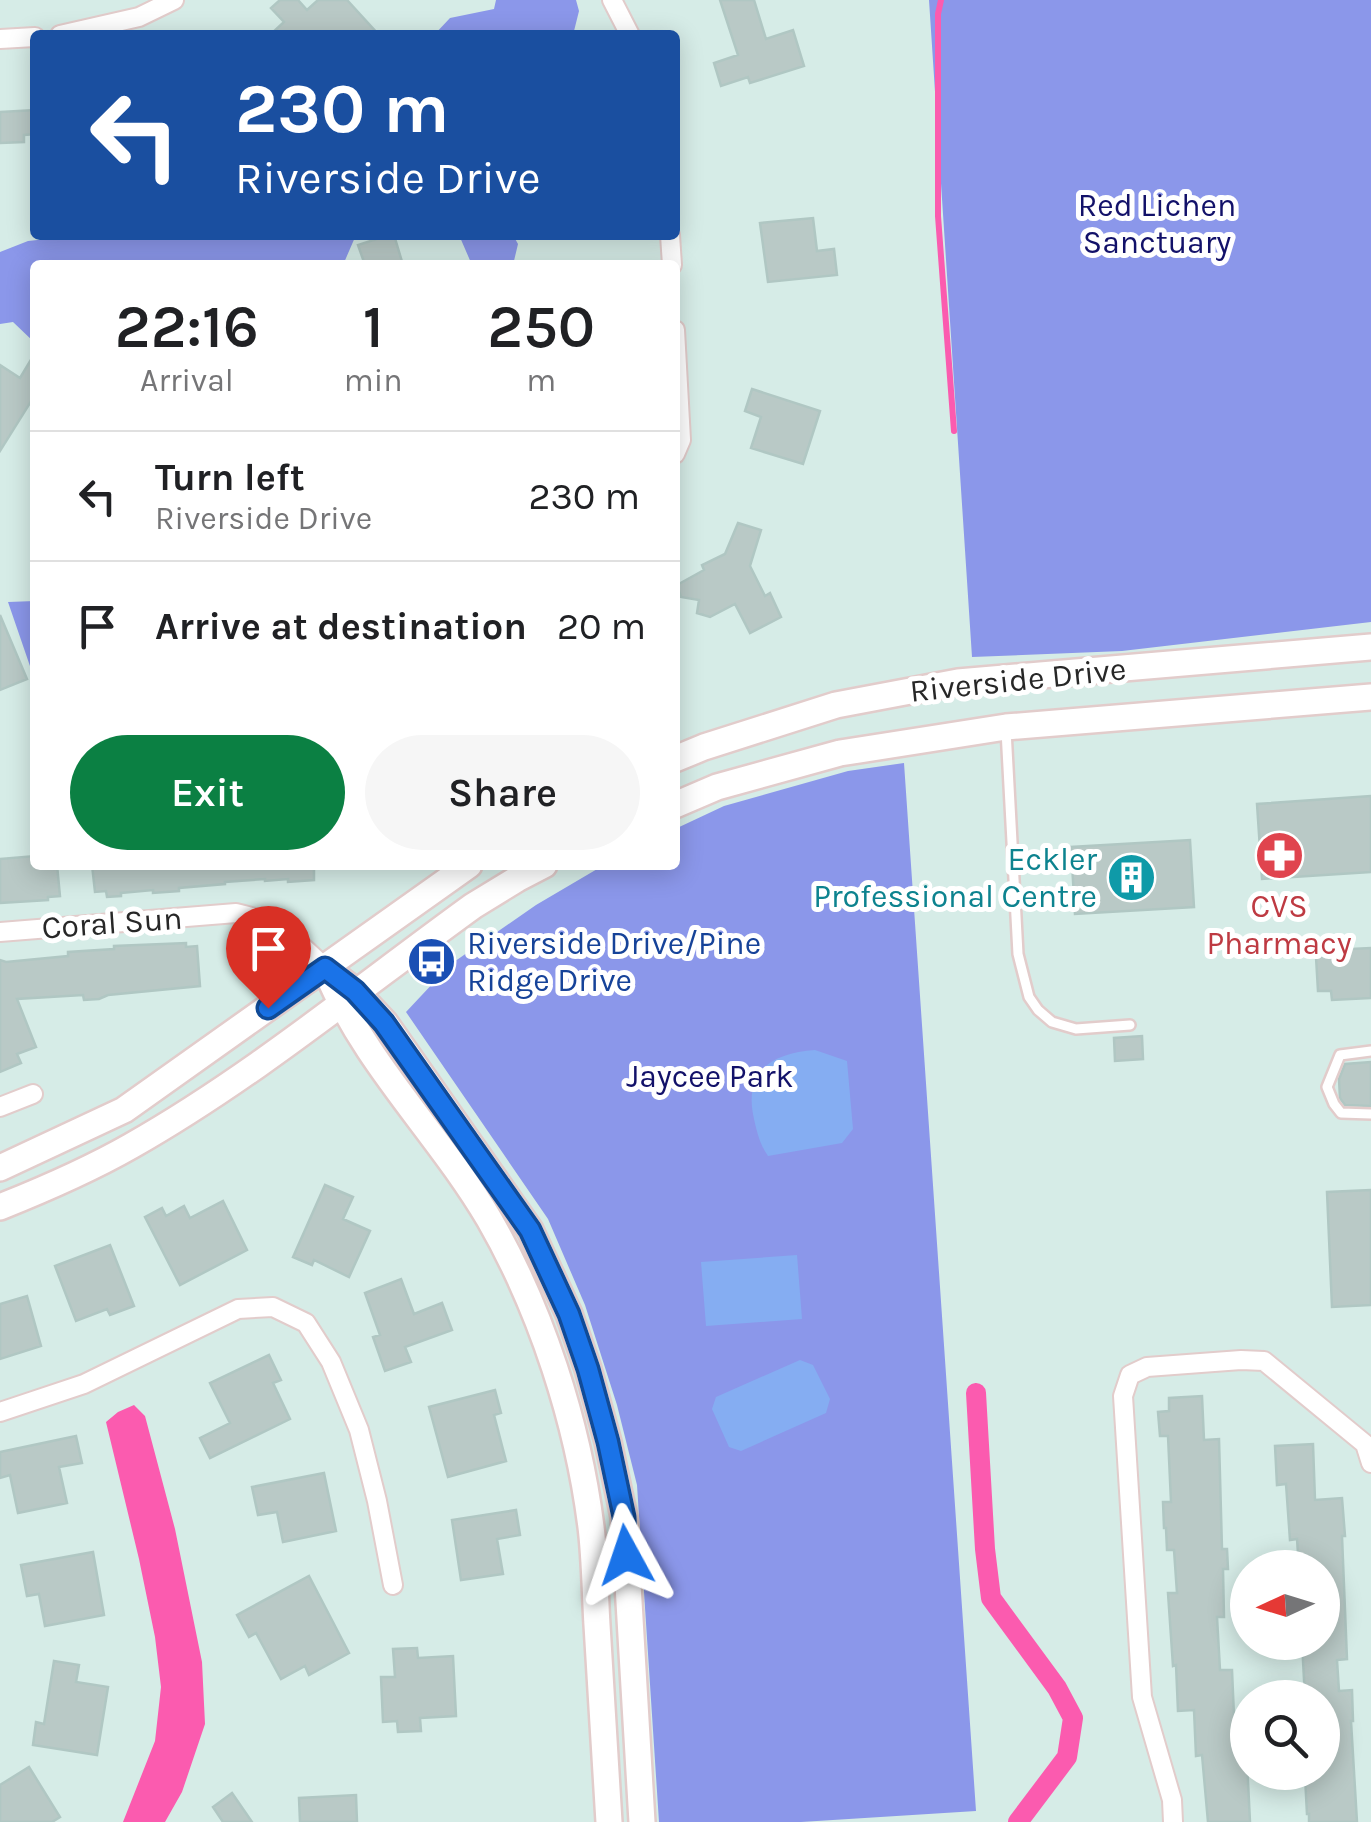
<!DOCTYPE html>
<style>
:root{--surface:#fff;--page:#f6f6f6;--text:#202124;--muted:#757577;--line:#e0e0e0;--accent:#0b8043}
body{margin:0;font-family:Karla,sans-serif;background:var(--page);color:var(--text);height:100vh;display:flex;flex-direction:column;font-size:38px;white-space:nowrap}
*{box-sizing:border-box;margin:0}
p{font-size:32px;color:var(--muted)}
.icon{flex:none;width:55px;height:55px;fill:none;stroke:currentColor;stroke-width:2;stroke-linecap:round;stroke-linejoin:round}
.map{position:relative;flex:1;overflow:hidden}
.sheet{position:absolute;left:30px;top:260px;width:650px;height:610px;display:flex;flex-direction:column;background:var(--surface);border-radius:10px;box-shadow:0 5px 25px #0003}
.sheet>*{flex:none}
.hud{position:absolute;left:30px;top:30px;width:650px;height:210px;border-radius:10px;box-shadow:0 5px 25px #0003;background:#1a4fa0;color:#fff;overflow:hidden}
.needle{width:65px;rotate:266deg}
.fabs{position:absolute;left:1230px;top:1550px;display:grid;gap:20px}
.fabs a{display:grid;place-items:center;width:110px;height:110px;border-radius:50%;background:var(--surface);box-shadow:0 5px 25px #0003;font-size:50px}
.pin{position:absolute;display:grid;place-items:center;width:85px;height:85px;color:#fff;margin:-102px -42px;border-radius:50% 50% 50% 0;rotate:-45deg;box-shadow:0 0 10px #0007}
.pin .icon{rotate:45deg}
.me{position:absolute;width:110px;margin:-55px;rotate:355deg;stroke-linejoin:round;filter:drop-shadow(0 0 8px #0008)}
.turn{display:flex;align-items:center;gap:35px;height:210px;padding:0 40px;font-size:45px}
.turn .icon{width:130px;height:130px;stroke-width:2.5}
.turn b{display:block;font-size:70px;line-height:85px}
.eta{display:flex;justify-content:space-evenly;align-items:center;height:170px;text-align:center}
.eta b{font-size:60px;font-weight:600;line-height:70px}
.button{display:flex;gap:20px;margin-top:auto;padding:20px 40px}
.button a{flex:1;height:115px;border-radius:60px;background:var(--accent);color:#fff;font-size:40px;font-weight:600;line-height:115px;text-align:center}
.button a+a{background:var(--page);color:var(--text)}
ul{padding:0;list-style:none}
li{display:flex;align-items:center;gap:30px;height:130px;padding:0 40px;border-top:2px solid var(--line)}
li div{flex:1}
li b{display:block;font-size:38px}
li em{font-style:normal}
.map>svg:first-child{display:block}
</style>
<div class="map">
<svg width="1371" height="1822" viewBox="0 0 1371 1822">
<rect width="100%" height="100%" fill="#d6ece7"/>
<path fill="#8b97ea" d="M496,0H576L579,11L573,35H434L450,18L494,9Z
M929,0H1371V622L1122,651L972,657Z
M84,235H356L343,265H35V343L13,322L0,324V252L28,241Z
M459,235H513L518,244L513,265H472Z
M35,601V670L31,669L8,602Z
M904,763L976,1811L801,1822H659L637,1485L617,1405L585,1305L548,1219L406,1012L451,964L536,905L604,865H675V829L724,806L848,771Z"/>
<path fill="#85adf2" d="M815,1050L847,1061L853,1129L842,1143L768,1156C760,1145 757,1132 754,1119C743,1071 772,1053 815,1050Z
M797,1255L802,1319L706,1326L701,1262Z
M800,1360L813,1365L830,1399L826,1413L741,1451L729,1447L712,1409L716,1397Z"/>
<path fill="#fb5baf" d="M134,1405L145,1416L175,1529L202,1662L205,1724L182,1792L165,1822H123L155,1741L161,1687L155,1637L139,1559L106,1422L118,1412Z"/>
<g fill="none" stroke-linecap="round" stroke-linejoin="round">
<path stroke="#fb5baf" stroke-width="6" d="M941,0L938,14V216L954,431"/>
<path stroke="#fb5baf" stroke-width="20" d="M976,1393L985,1549L991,1598L1057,1688L1073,1718L1067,1757L1018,1822"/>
</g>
<path fill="#b9c9c6" stroke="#b0c7c3" stroke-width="2.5" d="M280,0H298L307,10L318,0H347L379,35H270L284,22L271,8Z
M720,0H754L766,39L793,30L804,66L750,83L748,77L721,86L714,63L738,55Z
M35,110V134L24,135V142L0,143V112Z
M813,218L817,251L834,249L837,275L768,282L760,223Z
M389,235H394L403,265H365L358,245Z
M35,353V395L0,451V365L20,378Z
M752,389L820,411L803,464L751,448L761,417L745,411Z
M738,523L761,530L750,566L765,596L770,593L781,617L750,633L735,604L710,617L697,613L699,600L681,597L677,585L704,570L702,565L725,554Z
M0,615L27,679L0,690Z
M1371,796V872L1262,879L1257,804Z
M1190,840L1194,907L1075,914L1071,847Z
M35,856V865H57L60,896L48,897V900L0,903V859Z
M92,865H314V880L288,882V879L265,881V879L225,882V884L179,888V891L153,893V890L121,893V896L107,897L106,891L95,892Z
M186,943V947L197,946L200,986L108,995L99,999L84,1000L83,995L17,999L36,1047L17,1054L21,1063L0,1072V960L6,962L68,956V952L114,949V946Z
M1371,948V998L1332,1000L1331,991H1318L1316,957L1332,956V950Z
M1142,1036L1143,1059L1115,1061L1114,1038Z
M1371,1062V1106L1345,1105L1340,1098L1339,1079L1345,1064Z
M325,1185L353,1197L343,1219L370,1231L349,1277L314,1260L312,1265L293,1257Z
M1371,1190V1305L1332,1307L1327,1192Z
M223,1201L247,1250L180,1285L145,1217L162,1208L166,1216L184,1206L190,1218Z
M110,1245L134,1306L110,1315L107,1309L76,1321L55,1266Z
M401,1279L414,1314L442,1303L452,1330L405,1347L411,1362L385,1371L373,1337L380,1335L365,1293Z
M27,1296L41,1346L0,1359V1304Z
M269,1355L281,1380L273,1383L290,1419L210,1458L200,1438L230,1423L210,1383Z
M495,1390L501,1413L494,1415L506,1461L448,1477L429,1407Z
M1202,1396L1204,1440L1219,1439L1222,1549H1227L1228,1569H1223L1224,1617H1217L1220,1670H1232L1234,1716L1237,1715L1239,1761H1247L1250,1822H1208L1202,1755L1196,1756L1194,1710L1178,1711L1176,1665L1173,1666L1168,1593H1177L1174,1550H1167L1166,1528H1164L1163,1502H1171L1168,1436H1160L1158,1412L1169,1411V1398Z
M76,1436L82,1463L59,1467L67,1503L18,1513L10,1475L0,1478V1452Z
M1313,1444L1315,1500L1342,1498L1345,1536H1342L1347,1659L1337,1660L1339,1691L1352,1690L1353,1721H1351L1357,1822H1309V1814H1307L1305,1776L1322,1775V1698H1305L1302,1642H1322V1568H1299L1297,1539L1290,1540L1286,1484L1277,1485L1275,1446Z
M324,1473L336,1531L283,1542L277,1512L258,1515L252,1487Z
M516,1510L520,1535L497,1539L503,1574L461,1580L452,1520Z
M93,1552L104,1615L45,1626L39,1594L27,1596L21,1565Z
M309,1576L349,1653L309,1675L305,1666L281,1679L256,1633L249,1637L237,1615Z
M417,1648L418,1658L453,1656L456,1716L420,1718L421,1731L398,1732L397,1721L383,1722L381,1677H395L393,1649Z
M54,1661L79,1665L76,1682L108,1687L97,1755L33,1745L36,1722L44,1724Z
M29,1767L60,1817L52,1822H0V1785Z
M232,1793L252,1822H223L213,1807Z
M356,1795L357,1822H300L299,1798Z"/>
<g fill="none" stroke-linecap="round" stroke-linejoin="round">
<defs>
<path id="lane" d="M1006,730L1018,954L1029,997L1038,1010L1052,1022L1076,1029L1130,1025
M1371,1051L1340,1055L1327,1087L1334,1104L1341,1113L1371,1114"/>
<path id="street" d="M612,0L630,35
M60,35L139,17L174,0
M0,39L35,37
M670,235L672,265
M675,330L681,440L675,454
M0,932L236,913C281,923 293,937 325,968
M0,1107L33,1094
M0,1412L84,1384L238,1309L273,1307L306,1323L331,1362L359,1430L377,1501L393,1585
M1173,1822L1172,1800L1142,1697L1123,1396L1130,1375L1147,1367L1241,1360L1264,1361L1365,1444L1371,1463"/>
<path id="secondary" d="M675,759L704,747L836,705L958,682L1371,647
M675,805L717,787L840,753L1006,727L1371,697
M325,968L355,991L385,1023L530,1230L569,1314L588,1369L608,1442L624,1517L642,1822
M327,972C365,1064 439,1134 489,1219C541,1309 578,1423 591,1527C595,1559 595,1593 597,1625C601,1691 605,1756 609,1822
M0,1168L124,1110L469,865
M0,1207C45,1189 89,1170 131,1146C251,1078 361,987 473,906L517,879L544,865"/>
</defs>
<use href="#lane" stroke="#e2cccb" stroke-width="14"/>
<use href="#street" stroke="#e2cccb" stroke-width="22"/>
<use href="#secondary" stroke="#e2cccb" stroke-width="30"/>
<use href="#lane" stroke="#fff" stroke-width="9"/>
<use href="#street" stroke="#fff" stroke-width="18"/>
<use href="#secondary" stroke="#fff" stroke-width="25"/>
</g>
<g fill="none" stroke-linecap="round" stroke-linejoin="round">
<defs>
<path id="route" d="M268,1008L325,968L355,991L384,1023L530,1230L569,1314L588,1369L608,1442L624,1517L626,1555"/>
</defs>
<use href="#route" stroke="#114b97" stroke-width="25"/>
<use href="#route" stroke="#1a73e8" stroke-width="18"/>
</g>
<defs>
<symbol id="pharmacy-disc" viewBox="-11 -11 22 22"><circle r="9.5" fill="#e0444e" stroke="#fff"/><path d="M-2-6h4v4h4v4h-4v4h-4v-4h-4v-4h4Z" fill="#fff"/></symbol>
<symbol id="building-disc" viewBox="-11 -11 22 22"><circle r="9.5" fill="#0f9aa8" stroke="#fff"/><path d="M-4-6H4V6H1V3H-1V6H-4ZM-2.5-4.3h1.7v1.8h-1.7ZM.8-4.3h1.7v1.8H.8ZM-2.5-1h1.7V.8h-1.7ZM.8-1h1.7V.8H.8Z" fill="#fff"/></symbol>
<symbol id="bus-disc" viewBox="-11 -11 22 22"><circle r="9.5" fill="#1a4fb4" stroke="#fff"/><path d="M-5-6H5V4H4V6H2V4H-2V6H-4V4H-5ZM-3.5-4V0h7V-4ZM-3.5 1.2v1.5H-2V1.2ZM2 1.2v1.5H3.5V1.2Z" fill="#fff"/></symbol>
</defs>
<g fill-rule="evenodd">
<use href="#pharmacy-disc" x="1252" y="828" width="55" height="55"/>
<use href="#building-disc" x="1104" y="850" width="55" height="55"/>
<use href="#bus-disc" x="404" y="934" width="55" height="55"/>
</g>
<g text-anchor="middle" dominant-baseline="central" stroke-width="10" stroke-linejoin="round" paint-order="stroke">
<g font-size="32" fill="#121169" stroke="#fff">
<text x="1157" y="205">Red Lichen<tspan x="1157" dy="37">Sanctuary</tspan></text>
<text x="710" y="1076">Jaycee Park</text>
</g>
<g font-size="32" fill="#272727" stroke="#fff">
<text transform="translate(1018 680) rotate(-6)">Riverside Drive</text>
<text transform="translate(112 923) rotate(-4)">Coral Sun</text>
</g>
<g font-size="32" fill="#0d838f" stroke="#fff" text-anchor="end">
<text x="1097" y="859">Eckler<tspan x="1097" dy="37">Professional Centre</tspan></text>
</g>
<g font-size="32" fill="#be3a42" stroke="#fff">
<text x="1279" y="906">CVS<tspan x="1279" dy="37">Pharmacy</tspan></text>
</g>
<g font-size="32" fill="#164399" stroke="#fff" text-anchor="start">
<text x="467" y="943">Riverside Drive/Pine<tspan x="467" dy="37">Ridge Drive</tspan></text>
</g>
</g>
</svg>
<div class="fabs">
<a><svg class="needle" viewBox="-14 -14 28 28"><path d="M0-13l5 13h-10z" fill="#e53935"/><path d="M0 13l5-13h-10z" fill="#757577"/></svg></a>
<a><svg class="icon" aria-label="search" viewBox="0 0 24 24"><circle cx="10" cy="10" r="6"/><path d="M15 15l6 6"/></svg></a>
</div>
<div class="pin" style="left:268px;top:1008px;background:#d93025"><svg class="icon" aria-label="arrive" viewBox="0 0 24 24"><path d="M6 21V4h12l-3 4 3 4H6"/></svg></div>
<svg class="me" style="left:626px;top:1555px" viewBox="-20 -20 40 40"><path d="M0-17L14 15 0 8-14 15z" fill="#1a73e8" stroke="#fff" stroke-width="4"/></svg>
<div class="hud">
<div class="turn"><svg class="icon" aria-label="left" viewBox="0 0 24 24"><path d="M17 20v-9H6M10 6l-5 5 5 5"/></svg><div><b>230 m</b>Riverside Drive</div></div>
</div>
<section class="sheet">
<div class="eta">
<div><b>22:16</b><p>Arrival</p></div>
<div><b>1</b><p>min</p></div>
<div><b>250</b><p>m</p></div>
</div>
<ul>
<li><svg class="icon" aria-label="left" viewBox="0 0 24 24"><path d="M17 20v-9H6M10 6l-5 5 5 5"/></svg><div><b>Turn left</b><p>Riverside Drive</p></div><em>230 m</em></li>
<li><svg class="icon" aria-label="arrive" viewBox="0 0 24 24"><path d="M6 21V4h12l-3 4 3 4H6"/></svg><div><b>Arrive at destination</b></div><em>20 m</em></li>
</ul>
<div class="button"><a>Exit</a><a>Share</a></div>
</section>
</div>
